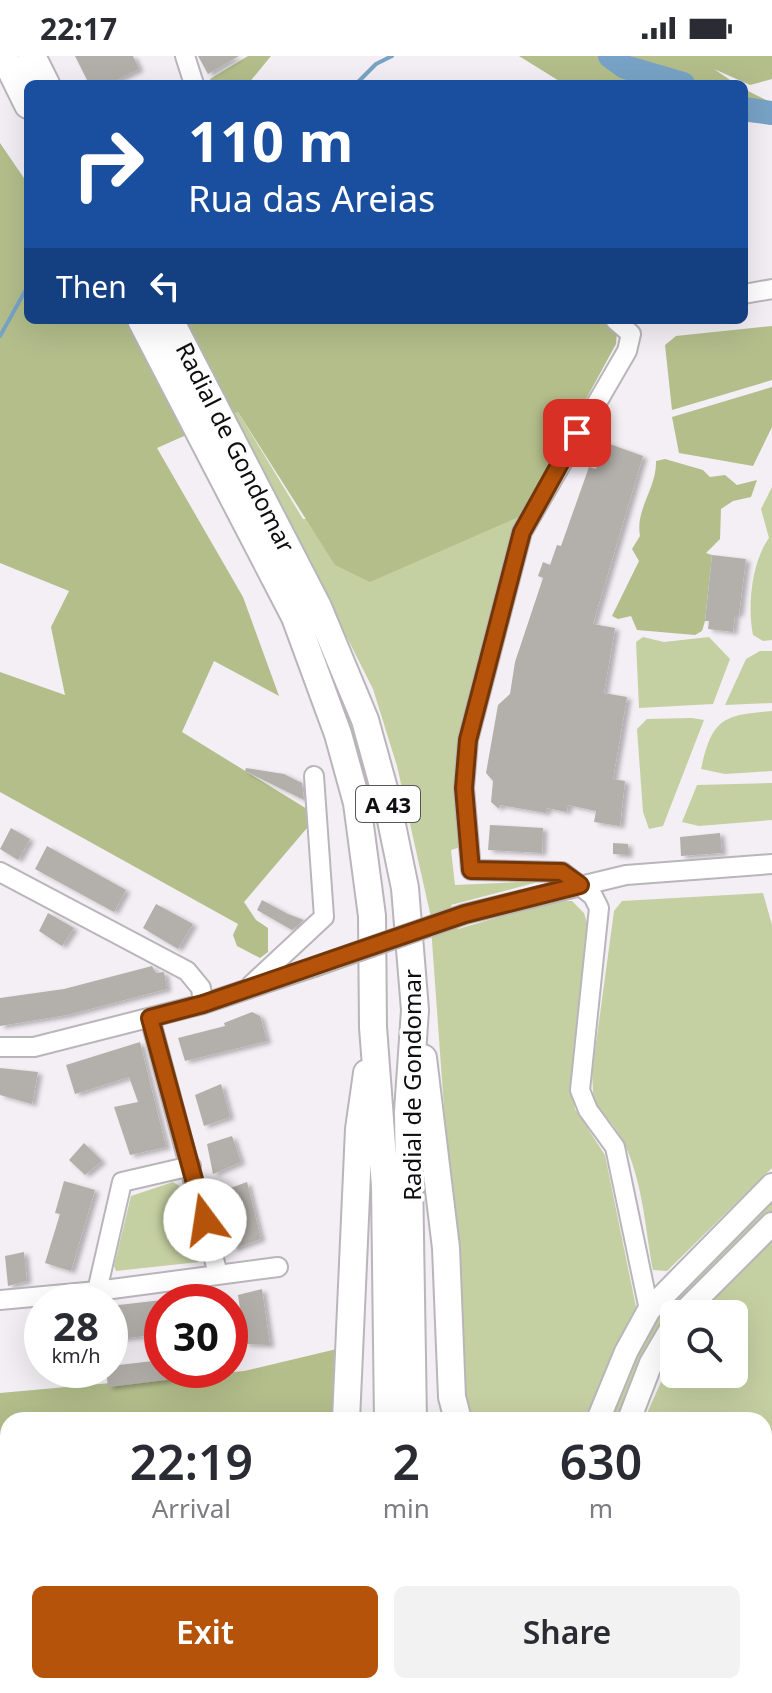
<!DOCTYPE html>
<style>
:root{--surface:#fff;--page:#f2f2f3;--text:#2b2b33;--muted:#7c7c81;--accent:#b45309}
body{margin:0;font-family:"Noto Sans",sans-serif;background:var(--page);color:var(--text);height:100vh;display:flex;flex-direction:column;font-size:30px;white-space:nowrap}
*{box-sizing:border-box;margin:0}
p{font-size:26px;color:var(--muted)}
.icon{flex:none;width:44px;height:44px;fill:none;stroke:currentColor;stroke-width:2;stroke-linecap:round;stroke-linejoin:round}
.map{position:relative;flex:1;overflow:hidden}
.details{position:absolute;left:0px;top:1356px;width:772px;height:282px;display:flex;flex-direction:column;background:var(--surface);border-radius:24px 24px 0 0;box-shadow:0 8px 32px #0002}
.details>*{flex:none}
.banner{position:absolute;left:24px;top:24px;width:724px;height:244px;border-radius:12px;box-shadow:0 8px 32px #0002;background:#1a4fa0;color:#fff;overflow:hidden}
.fabs{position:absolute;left:660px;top:1244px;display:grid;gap:16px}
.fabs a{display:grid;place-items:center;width:88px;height:88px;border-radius:12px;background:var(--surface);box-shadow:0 8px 32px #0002;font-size:40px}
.speed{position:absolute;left:24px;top:1228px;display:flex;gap:16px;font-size:40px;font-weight:700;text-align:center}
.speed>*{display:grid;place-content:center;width:104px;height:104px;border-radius:50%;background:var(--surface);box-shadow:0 8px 32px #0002;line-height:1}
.speed small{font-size:20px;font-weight:400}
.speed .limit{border:12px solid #d22;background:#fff;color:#111}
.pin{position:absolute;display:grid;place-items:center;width:68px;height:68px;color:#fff;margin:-34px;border-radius:16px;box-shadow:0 4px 12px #0006}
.me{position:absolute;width:88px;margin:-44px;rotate:346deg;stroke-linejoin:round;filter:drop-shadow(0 0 6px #0008)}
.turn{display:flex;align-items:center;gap:28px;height:168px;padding:0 32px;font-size:36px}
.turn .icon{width:104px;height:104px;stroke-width:2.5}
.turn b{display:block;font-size:56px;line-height:68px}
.then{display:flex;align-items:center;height:76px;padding:0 32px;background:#0003;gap:16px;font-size:30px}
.eta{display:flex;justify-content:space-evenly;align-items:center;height:136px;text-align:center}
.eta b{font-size:48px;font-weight:600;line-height:56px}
.button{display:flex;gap:16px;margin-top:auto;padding:16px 32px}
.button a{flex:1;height:92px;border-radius:12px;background:var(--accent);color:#fff;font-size:32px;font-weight:600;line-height:92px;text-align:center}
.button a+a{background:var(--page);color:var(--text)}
.status{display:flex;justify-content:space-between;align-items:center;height:56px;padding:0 40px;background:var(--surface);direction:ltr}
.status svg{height:22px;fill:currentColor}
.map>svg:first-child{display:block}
</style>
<div class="status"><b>22:17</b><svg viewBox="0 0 49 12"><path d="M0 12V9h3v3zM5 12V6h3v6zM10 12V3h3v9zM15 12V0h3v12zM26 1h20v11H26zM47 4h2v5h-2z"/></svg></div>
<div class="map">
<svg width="772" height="1637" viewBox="0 0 772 1637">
<defs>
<filter id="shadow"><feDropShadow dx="4.5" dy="2.5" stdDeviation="2" flood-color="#0004"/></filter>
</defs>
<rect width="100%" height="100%" fill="#f3eff4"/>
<path fill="#c5d0a2" d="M238,356L303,463L523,459L461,681L455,731L461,791L451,794L455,829L542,825L451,849L458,873L553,845H572L584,857L589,873L571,1029L575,1053L605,1099L636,1251L618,1285L584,1364H471L465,1345L430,857L397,710L373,633L234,358Z
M772,431V584L763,585L753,579C747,550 752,505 769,482L761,453Z
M643,581L664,586L709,581L730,603L713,648L639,652L636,586Z
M760,595H772V647L725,649L746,603Z
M772,655V715L725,718L701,713C712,662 723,659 772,655Z
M692,662L704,664L663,770L649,773L643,756L637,673L647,663Z
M772,727V764L699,770L682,766L697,729Z
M763,837L772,869V1112L667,1215L653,1214C643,1161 641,1083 594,1051L592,1017L614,855L622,845Z
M173,1126L181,1131L199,1206L116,1215L114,1210L131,1140Z
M772,1145V1155L671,1257L652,1285L618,1364H610L646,1280L665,1252Z
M772,1183V1637H676L667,1630H764V1364H644L674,1297V1318H734V1258H699Z"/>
<path fill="#b3be8b" d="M248,0H271L248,28H212L210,23Z
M519,0H772V23L750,29L714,13L736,28H564Z
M744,33L772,47V67L744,66Z
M0,87L28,128V264H605L617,275L616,288L523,459L370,526L335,509L238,356L157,392L243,541L279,640L214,605L182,676L307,753V772L244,846L256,864L268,872V896L260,902L237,890L233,879L238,868L0,736V616L65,639L51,571L69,535L0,507Z
M772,270V324L672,354L665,289L676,280Z
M772,331V371L753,410L679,397L672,361Z
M665,403L703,414L710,421L725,419L737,429L757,424L751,441L733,445L721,453L720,483L706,497L712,499L705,565L702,575L695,579L637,574L631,560L618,563L612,560L639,505L632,493L640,480C635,453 657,432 656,405Z
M341,1292L335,1364H8V1630H88L85,1637H0V1337L244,1315Z
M764,1501L772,1502V1601L764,1624Z
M171,1630H344L348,1637H168Z
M667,1630H760L755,1637H676Z"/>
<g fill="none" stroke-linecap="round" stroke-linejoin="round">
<path stroke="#78a3c6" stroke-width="4" d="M356,28L376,8L392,0
M0,280L28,230"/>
<path stroke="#78a3c6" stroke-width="24" d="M610,0L625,11L683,28
M744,53L772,57"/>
</g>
<path fill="#b3b0ab" filter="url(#shadow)" d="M75,0H133L139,13L109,28H89Z
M198,0H239L208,18Z
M604,386L643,400L593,568L615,572L604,637L627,641L613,723L625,725L620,770L594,766L596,755L568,749L567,756L547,752L546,757L500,749L499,753L491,746L493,725L486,717L498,649L510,638L515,606L543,522L538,520L543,506L550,509L557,489L561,490L589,411L596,413Z
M712,499L746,503L739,558H735L733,576L708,573L709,565H705Z
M246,712L284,718L302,727L304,744L245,715Z
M490,769L543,772L542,797L488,794Z
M11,772L30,783L18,804L0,793Z
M720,777L722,797L681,800L680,781Z
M613,787L628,788V799L613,798Z
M47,790L126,834L114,856L35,813Z
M262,844L288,858L304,864L292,874L257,854Z
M156,848L193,868L178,893L143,872Z
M48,857L74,872L62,890L39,875Z
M152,910L156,917L164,916L167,933L67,959L0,970V942L64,933Z
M252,956L260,960L267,985L185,1005L178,982L225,970L224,967Z
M140,986L166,1091L130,1099L114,1051L138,1046L129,1021L75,1038L66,1009Z
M0,1012L38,1016L32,1048L0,1039Z
M221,1028L230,1061L204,1070L195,1039Z
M232,1080L241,1106L213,1118L207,1088Z
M84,1087L102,1105L85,1119L69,1104Z
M64,1125L95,1134L71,1215L45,1207L60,1158L55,1157Z
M247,1126L261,1183L233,1193L217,1137Z
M24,1196L27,1225L8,1230L5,1200Z
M262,1233L270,1289L245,1288L238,1239Z
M162,1244V1278L110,1284V1250Z
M40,1262L42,1288L28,1290L27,1264Z
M162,1304V1314H190V1321L108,1331L106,1314H110V1310Z"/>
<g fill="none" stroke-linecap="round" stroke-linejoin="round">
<defs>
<path id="minor" d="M185,0L194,28
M744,238L772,233
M615,264L631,278L627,295L522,476L468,684L464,732L471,814L562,816L593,840L599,852L580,1034L588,1054L615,1091L649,1254
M0,816L187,915L201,932L203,948
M465,858L626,819L772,808
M251,929L324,861L314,720
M150,962L218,1218
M0,991H34L203,948L314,911
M97,1235L122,1126L191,1110
M0,1244L97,1235L278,1211
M519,1637V1630"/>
<path id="major" d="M682,1258L772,1168
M598,1364L626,1296L649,1254L772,1129
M629,1364L651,1307L674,1268
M105,1637L108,1630
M133,1637L136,1630"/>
<path id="highway" d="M4,0L28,49
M32,0L46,28
M141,264L295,561L338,678L357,747L372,860L373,971L385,1130L388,1364
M170,264L318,551L365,664L386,740L405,832L415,954L408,1056L413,1364
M423,1002L446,1192L452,1341L458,1364
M346,1364L359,1073L367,1017
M377,1630L379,1637
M403,1630L405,1637
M427,1630L430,1637
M461,1630L462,1637"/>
</defs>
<use href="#minor" stroke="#b9b5ba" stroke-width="22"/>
<use href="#major" stroke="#b9b5ba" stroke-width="26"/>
<use href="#highway" stroke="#b9b5ba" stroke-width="30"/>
<use href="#minor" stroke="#fff" stroke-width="18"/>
<use href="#major" stroke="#fff" stroke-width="22"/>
<use href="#highway" stroke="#fff" stroke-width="26"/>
<defs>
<path id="minor-bridge" d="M314,911L465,858"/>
</defs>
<use href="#minor-bridge" stroke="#b9b5ba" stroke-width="22" stroke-linecap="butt"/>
<use href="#minor-bridge" stroke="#fff" stroke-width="18"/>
</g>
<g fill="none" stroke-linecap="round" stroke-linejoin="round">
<defs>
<path id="route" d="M205,1164L150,962L203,948L465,858L580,829L562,816L471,814L464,732L468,684L522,476L577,377"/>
</defs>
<use href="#route" stroke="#753606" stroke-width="20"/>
<use href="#route" stroke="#b45309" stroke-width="14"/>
</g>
<g text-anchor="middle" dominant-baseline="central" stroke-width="7" stroke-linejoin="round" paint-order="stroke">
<rect fill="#fffeff" stroke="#565557" stroke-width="2" x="356" y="730" width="64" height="36" rx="6"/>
<g font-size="22" font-weight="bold" fill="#0e0d0f">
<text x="388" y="748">A 43</text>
</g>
<g font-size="24" fill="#0e0d0f" stroke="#fffeff">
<text transform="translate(236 391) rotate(63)">Radial de Gondomar</text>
<text transform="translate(411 1029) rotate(-90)">Radial de Gondomar</text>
</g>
</g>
</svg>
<div class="fabs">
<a><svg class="icon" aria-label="search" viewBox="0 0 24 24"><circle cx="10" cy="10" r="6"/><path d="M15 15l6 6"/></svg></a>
</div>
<div class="speed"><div>28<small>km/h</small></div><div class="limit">30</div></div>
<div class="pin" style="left:577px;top:377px;background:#d93025"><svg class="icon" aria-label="arrive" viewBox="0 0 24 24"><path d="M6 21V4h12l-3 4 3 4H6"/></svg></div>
<svg class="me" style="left:205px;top:1164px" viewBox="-20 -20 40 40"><circle r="19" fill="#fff"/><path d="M0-13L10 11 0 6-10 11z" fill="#b45309"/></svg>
<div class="banner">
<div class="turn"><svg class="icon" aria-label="right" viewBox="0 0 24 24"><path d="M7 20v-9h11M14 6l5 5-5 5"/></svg><div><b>110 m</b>Rua das Areias</div></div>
<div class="then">Then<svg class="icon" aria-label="left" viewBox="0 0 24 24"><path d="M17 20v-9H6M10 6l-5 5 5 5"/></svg></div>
</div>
<section class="details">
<div class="eta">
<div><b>22:19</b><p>Arrival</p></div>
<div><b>2</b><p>min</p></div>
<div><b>630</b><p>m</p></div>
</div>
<div class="button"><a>Exit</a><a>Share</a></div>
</section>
</div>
